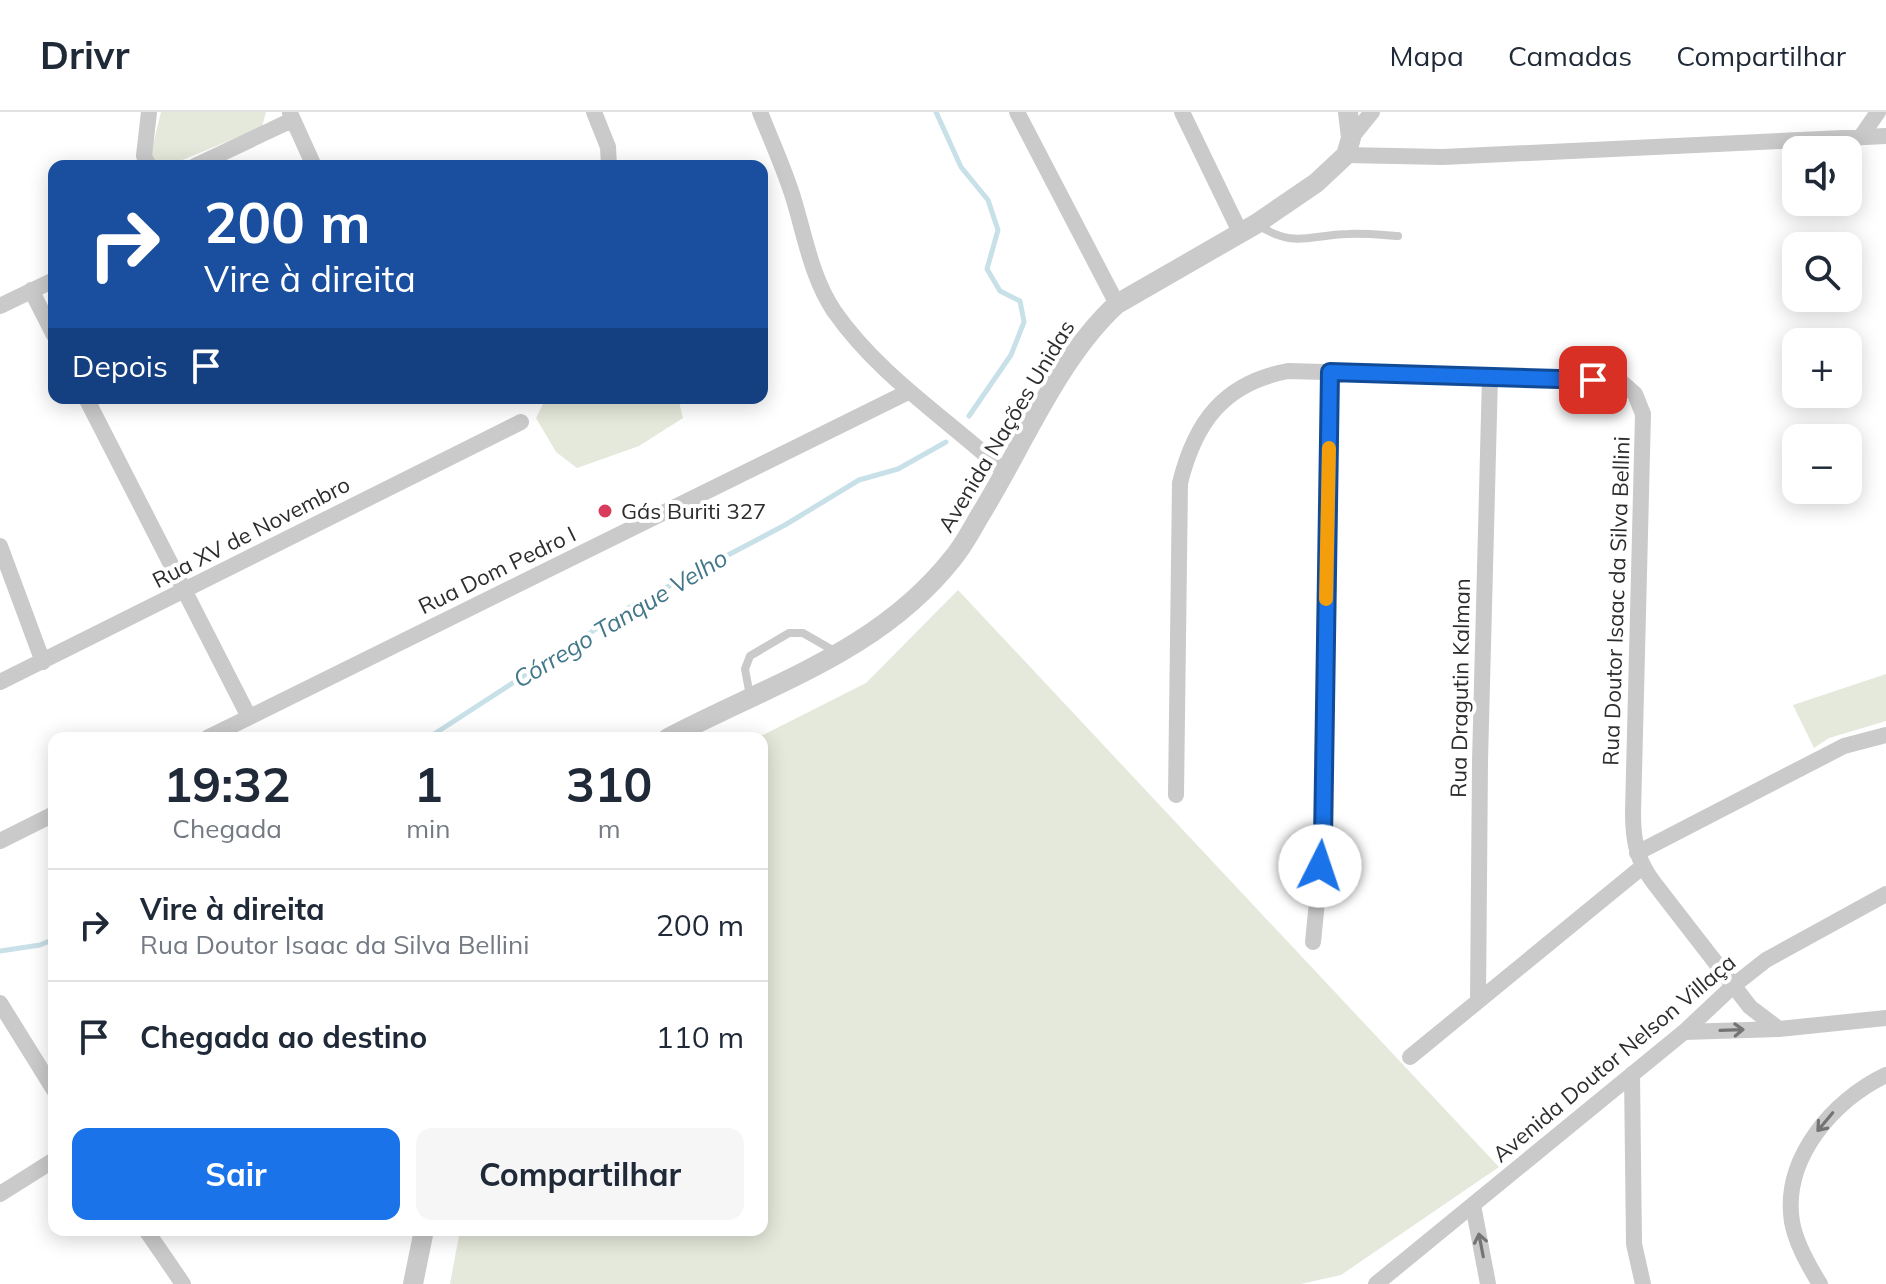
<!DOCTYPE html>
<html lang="pt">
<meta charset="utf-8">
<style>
:root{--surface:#fff;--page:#f6f6f7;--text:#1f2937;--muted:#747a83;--line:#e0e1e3;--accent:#1a73e8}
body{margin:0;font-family:Mulish,sans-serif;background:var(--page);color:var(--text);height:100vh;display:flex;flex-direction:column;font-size:30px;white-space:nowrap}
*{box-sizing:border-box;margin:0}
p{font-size:26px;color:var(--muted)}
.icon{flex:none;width:44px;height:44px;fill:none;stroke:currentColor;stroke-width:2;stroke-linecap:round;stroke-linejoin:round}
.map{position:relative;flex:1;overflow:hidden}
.drawer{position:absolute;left:48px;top:620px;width:720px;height:504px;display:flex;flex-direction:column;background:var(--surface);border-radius:16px;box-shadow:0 4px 20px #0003}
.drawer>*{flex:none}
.hud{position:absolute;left:48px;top:48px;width:720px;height:244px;border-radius:16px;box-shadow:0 4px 20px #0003;background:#1a4fa0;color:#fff;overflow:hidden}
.controls{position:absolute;left:1782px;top:24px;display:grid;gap:16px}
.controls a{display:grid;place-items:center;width:80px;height:80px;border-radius:16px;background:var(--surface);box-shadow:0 4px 20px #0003;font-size:40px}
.pin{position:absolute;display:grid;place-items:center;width:68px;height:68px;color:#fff;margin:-34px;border-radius:16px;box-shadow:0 4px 12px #0006}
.me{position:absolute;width:88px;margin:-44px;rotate:4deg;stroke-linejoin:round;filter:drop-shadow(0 0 6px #0008)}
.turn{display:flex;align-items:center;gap:28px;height:168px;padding:0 24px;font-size:36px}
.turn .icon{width:104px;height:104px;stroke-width:2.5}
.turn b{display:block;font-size:56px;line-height:68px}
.then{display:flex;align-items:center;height:76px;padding:0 24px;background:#0003;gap:16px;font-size:30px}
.eta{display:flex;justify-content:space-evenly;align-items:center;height:136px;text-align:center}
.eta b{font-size:48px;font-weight:700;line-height:56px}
.button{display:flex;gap:16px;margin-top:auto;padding:16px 24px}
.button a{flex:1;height:92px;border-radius:16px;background:var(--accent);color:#fff;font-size:32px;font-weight:700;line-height:92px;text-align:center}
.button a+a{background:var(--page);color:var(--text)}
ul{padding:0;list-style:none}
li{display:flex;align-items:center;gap:24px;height:112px;padding:0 24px;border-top:2px solid var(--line)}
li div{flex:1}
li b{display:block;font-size:30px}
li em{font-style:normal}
header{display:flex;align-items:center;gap:48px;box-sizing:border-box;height:112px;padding:0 40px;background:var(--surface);border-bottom:2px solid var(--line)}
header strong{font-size:38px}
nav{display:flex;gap:44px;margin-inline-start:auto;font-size:28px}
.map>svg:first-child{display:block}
</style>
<header>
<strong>Drivr</strong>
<nav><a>Mapa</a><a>Camadas</a><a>Compartilhar</a></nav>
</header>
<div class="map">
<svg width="1886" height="1172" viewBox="0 0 1886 1172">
<rect width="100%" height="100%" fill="#fff"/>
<path fill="#e5e9db" d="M161,0H266L262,15L168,54H157L151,41Z
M546,286H678L683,306L639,334L577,356L556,340L536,306Z
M958,478L1499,1055L1341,1163L1301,1172H450L460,1118H762V626H757L866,571Z
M1886,562V609L1829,626L1814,636L1793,593Z"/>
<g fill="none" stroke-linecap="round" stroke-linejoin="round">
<path stroke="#c8e0e8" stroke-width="5" d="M936,0L961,55L988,88L998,118L987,157L1000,179L1020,189L1024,210L1011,243L969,304
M428,626L633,493L785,413L859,368L898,357L946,330
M0,839L40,833L54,827"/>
<path stroke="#cacaca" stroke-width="8" d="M1256,112C1295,137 1308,123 1348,122C1364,121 1382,123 1398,124
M750,584L745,557L750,544L789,521H803L836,540"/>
<path stroke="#cacaca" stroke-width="16" d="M149,0L144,44L149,54
M594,0L608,35L609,54
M760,0C771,28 784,56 793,85C805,124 811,164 834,199C880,265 948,307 1006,361
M1017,0L1117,192
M1182,0L1240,120
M290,1L314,54
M1351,26L1372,0
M1860,26L1878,0
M1346,43L1443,45L1886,24
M195,54L292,8
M31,178L54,223
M0,194L54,168
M86,286L249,605
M0,434L43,550
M0,570L521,310
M207,626L908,280
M1176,683L1180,371C1195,310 1224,271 1288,259L1619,268L1635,282L1643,302L1633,701C1633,729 1637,749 1654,771L1750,895L1779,917
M0,729L54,702
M1637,741L1844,634L1886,623
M1313,830L1323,729L1330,260
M1478,889L1480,649L1490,264
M0,891L54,978
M1684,920L1779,917L1886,906
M1410,945L1642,755
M1632,962L1634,1132L1643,1172
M0,1082L54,1048
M1473,1093L1488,1172
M146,1118L183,1172
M1376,1172L1684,920L1733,874L1766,848L1886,782
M1820,1172C1808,1153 1796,1132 1792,1110C1782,1047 1833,988 1886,963"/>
<path stroke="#cacaca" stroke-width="20" d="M668,626C770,572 879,540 953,446C963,434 971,419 979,405C1022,336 1057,247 1117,192L1256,112L1316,71L1346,43L1351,26L1348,0
M413,1172L424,1118"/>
</g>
<defs><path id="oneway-shaft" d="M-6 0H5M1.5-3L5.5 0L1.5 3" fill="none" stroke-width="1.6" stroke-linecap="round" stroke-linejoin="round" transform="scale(2)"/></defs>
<g stroke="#747474">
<use href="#oneway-shaft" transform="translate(1732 918) rotate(-2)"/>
<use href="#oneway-shaft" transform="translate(1825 1010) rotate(130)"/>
<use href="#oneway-shaft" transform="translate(1481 1133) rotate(-101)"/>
</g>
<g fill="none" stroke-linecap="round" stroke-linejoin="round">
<defs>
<path id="route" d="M1320,754L1323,729L1330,260L1593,268"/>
</defs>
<use href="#route" stroke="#114b97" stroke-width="20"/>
<use href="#route" stroke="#1a73e8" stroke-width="14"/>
<path stroke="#f59e0b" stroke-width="14" d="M1326,487L1329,336"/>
</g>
<circle fill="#d83b5c" stroke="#fff" stroke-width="3" cx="605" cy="399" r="8"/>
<g text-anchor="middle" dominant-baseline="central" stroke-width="8" stroke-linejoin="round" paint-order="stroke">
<g font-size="22" fill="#2d2d2d" stroke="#fff">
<text transform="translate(1006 314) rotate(-59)">Avenida Nações Unidas</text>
<text transform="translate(251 420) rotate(-27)">Rua XV de Novembro</text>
<text transform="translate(497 458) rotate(-26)">Rua Dom Pedro I</text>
<text transform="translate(1616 489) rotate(-88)">Rua Doutor Isaac da Silva Bellini</text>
<text transform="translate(1460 576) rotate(-89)">Rua Dragutin Kalman</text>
<text transform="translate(1614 946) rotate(-40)">Avenida Doutor Nelson Villaça</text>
</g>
<g font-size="22" fill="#2d2d2d" stroke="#fff" text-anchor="start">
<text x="621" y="399">Gás Buriti 327</text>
</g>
<g font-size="24" font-style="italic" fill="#417789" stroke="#fff">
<text transform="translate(620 506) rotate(-31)">Córrego Tanque Velho</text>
</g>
</g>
</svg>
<div class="controls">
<a><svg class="icon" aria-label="sound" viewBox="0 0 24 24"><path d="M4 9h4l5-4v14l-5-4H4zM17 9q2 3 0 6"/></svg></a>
<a><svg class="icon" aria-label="search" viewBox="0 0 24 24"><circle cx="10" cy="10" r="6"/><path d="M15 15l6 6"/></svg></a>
<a>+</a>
<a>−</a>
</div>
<div class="pin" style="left:1593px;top:268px;background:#d93025"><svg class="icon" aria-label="arrive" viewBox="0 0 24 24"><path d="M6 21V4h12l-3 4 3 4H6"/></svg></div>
<svg class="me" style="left:1320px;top:754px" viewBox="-20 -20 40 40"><circle r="19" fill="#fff"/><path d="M0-13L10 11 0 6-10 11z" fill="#1a73e8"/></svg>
<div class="hud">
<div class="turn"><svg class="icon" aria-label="right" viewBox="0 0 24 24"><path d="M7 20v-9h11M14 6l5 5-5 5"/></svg><div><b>200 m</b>Vire à direita</div></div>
<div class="then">Depois<svg class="icon" aria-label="arrive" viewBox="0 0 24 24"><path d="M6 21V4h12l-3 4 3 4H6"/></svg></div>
</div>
<section class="drawer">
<div class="eta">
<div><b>19:32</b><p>Chegada</p></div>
<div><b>1</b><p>min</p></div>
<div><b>310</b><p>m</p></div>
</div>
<ul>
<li><svg class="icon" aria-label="right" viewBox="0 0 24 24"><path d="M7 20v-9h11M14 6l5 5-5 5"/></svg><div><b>Vire à direita</b><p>Rua Doutor Isaac da Silva Bellini</p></div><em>200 m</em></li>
<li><svg class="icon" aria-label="arrive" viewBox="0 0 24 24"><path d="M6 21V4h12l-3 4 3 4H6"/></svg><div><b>Chegada ao destino</b></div><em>110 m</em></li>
</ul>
<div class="button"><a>Sair</a><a>Compartilhar</a></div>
</section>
</div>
